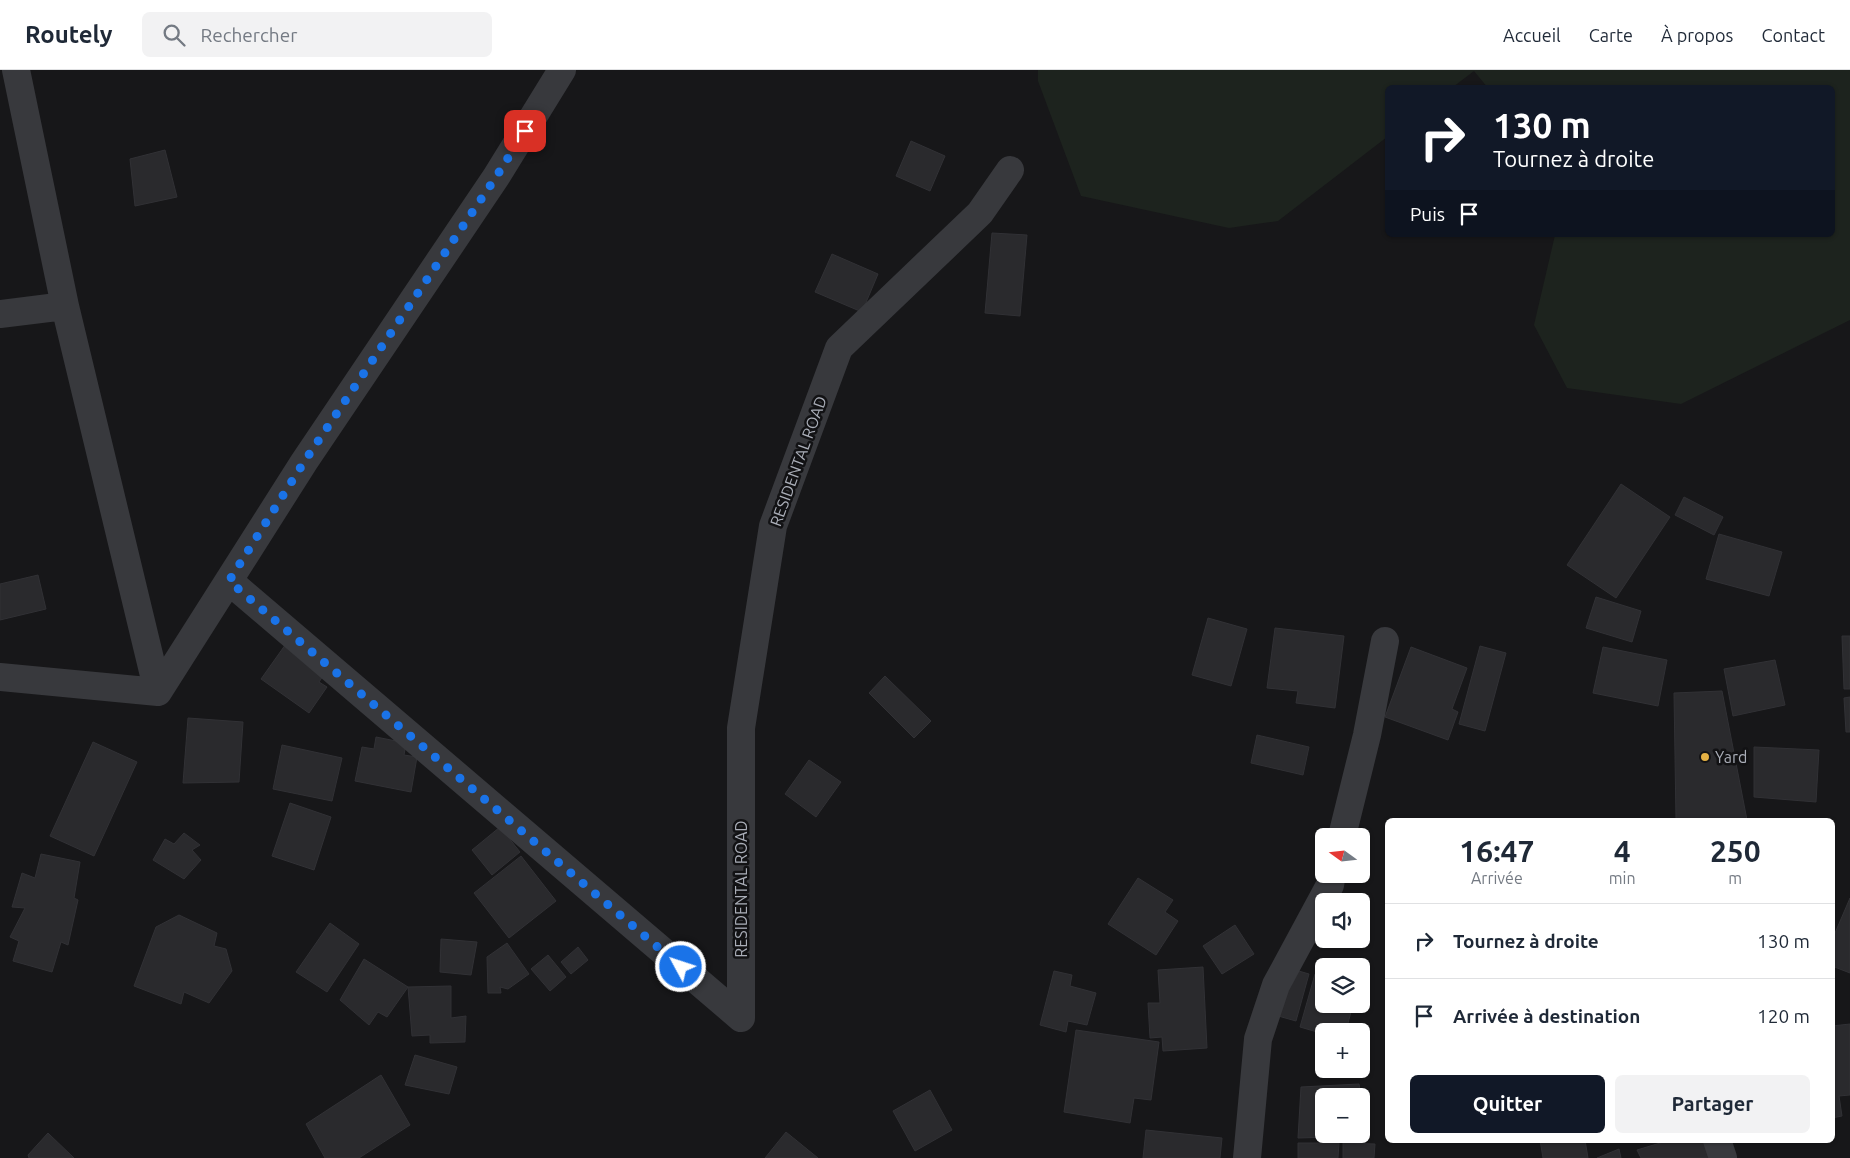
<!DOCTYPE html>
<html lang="fr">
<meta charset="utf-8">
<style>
:root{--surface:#fff;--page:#f2f2f3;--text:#1f2937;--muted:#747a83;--line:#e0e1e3;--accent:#111827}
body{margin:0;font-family:Ubuntu,sans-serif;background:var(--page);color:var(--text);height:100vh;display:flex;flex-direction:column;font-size:19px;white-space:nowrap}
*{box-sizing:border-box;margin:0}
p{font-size:16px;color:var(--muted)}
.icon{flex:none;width:28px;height:28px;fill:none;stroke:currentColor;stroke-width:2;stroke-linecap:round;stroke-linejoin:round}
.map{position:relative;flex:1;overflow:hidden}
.details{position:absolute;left:1385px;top:748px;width:450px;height:325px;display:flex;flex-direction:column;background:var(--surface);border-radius:8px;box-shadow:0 1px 4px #0004}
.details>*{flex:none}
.hud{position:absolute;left:1385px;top:15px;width:450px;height:152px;border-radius:8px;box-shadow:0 1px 4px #0004;background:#111827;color:#fff;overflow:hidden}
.needle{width:32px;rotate:285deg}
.buttons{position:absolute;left:1315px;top:758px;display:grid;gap:10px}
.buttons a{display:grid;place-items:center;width:55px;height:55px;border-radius:8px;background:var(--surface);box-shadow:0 1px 4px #0004;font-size:25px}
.pin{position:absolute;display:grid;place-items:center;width:42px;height:42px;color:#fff;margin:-21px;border-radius:10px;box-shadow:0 2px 8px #0006}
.me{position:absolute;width:55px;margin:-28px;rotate:310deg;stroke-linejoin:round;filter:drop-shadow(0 0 4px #0008)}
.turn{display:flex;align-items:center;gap:18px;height:105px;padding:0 25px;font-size:22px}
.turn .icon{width:65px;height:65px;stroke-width:2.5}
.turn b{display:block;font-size:35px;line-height:42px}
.then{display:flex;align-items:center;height:48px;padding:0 25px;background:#0003;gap:10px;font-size:19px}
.eta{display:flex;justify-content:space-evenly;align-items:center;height:85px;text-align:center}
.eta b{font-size:30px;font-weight:700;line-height:35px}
.button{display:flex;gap:10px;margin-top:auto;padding:10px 25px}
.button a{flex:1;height:58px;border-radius:8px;background:var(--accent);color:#fff;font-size:20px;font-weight:700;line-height:58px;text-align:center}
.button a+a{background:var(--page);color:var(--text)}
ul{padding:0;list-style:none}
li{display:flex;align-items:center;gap:15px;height:75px;padding:0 25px;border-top:1px solid var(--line)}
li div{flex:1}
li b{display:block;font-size:19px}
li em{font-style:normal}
header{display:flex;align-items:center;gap:30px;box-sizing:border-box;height:70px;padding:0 25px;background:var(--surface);border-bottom:1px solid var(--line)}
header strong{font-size:24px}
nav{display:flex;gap:28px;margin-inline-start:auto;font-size:18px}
.search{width:350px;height:45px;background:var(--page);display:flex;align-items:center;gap:12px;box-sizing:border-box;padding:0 18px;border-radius:8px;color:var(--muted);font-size:19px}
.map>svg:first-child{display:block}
</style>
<header>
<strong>Routely</strong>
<div class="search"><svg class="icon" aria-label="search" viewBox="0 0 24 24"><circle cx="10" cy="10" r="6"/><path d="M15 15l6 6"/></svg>Rechercher</div>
<nav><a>Accueil</a><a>Carte</a><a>À propos</a><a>Contact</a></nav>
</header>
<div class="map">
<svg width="1850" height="1088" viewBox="0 0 1850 1088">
<rect width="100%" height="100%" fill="#171719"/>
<path fill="#1d231e" d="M1038,0H1850V250L1681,334L1567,318L1534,255L1555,165H1832V18H1488L1474,1L1453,17L1388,18L1387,67L1278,151L1229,158L1081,126L1038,11Z"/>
<path fill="#2a2a2d" stroke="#313135" d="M911,71L945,86L930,121L896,106Z
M165,80L177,127L135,136L130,89Z
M992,163L1027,165L1020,246L985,243Z
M832,184L878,204L862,242L815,222Z
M1621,414L1670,447L1616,528L1567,495Z
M1684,427L1723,447L1714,465L1675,445Z
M1719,464L1782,482L1769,526L1706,509Z
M38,505L46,539L0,550V514Z
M1596,527L1641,541L1632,572L1586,558Z
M1208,548L1247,559L1231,616L1192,605Z
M1275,558L1344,566L1335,638L1296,633L1298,621L1267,618Z
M1842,566H1850V619H1844Z
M288,571L327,600L319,612L327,617L309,643L261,609Z
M1480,576L1506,583L1485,661L1459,654Z
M1411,577L1467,598L1452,639L1458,642L1448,670L1385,647Z
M1603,577L1667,590L1658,636L1593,623Z
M1775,590L1785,635L1733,646L1724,599Z
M885,606L931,651L914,668L869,623Z
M1722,621L1747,750H1676L1674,623Z
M1850,627V662H1846L1844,628Z
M188,648L243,652L239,712L183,713Z
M1257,665L1309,677L1303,705L1251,693Z
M376,667L406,673L404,685L417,687L411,722L355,711L362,677L374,679Z
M93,672L137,692L94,786L50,766Z
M282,675L342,688L332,731L273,719Z
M1754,677L1819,680L1816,732L1754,727Z
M809,690L841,712L816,747L785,724Z
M290,733L331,747L314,800L272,786Z
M500,757L520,782L492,805L472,780Z
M184,763L200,775L192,780L201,790L184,809L153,790L165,769L174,774Z
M41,784L80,792L74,828L78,830L68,875L61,872L52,902L13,891L19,871L10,867L25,838L12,837L22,803L35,808Z
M521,786L556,831L509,868L474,823Z
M1138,808L1173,830L1165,842L1178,851L1156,885L1108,854Z
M1850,828V903L1832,896V870Z
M179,845L217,863L214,876L226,879L232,901L209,933L184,922L181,934L134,916L156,857Z
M330,853L359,874L327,922L296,902Z
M1235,855L1254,884L1222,904L1203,876Z
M441,869L477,872L471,905L440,902Z
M507,873L529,904L508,919L500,917L501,923H488L487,887Z
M578,877L588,890L571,904L561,892Z
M548,885L566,907L550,921L531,899Z
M364,889L408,917L387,947L378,942L369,955L340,930Z
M1203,897L1207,978L1163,981L1162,967L1150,968L1148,933H1160L1158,900Z
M1285,897L1309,904L1296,951L1271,944Z
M1054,901L1072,905L1070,916L1096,923L1087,955L1068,951L1066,962L1040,955Z
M1315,904L1324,907V934H1353L1346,961H1324V964L1300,957Z
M451,916V948L466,946L465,972L430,973V965L412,966L408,917Z
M1850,954V1025L1839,1026L1842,1046L1832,1048V956Z
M1076,960L1159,972L1151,1030L1134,1028L1130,1053L1064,1042Z
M415,985L457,997L449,1024L405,1015Z
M381,1005L410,1055L359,1088H325L306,1054Z
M1359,1014L1361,1026H1324V1064H1361V1027L1369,1023L1365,1066L1298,1068L1301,1017Z
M930,1020L952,1060L915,1081L893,1041Z
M1146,1060L1222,1068L1220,1088H1143Z
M786,1062L818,1088H765Z
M48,1063L74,1088H29L28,1085Z
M1540,1070H1585L1588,1088H1543Z
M1670,1070H1703L1709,1088H1641L1637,1080Z
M1298,1073H1339L1338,1088H1298Z
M1343,1073L1375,1074L1374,1088H1343Z
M1619,1079L1621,1088H1597Z"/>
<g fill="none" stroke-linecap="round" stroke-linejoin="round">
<path stroke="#38393d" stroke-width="28" d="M16,0L65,236L158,622
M0,244L65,236
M229,511L741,948V658L773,456L839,278L980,143L1010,100
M0,607L158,622
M158,622L304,392L496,107L562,0
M1342,766L1367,665L1385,571
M1717,1070L1723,1088
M1247,1088L1258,969L1276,915L1330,815L1332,804"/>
</g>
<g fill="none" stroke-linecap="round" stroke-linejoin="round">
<path stroke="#1a73e8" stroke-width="9" stroke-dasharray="0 16.2" d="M525,61L496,107L304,392L229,511L681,897"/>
</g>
<circle fill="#e4b144" stroke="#121214" stroke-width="2" cx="1705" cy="687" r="5"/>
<g text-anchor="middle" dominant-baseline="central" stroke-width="5" stroke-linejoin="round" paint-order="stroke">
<g font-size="16" fill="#aaaeb8" stroke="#121214">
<text transform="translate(798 391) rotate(-70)">RESIDENTAL ROAD</text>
<text transform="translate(741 819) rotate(-90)">RESIDENTAL ROAD</text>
</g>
<g font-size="16" fill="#aaaeb8" stroke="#121214" text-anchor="start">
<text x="1715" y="687">Yard</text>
</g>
</g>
</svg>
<div class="buttons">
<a><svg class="needle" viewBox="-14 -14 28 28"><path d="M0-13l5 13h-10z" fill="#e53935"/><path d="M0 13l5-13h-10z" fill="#747a83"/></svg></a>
<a><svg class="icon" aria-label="sound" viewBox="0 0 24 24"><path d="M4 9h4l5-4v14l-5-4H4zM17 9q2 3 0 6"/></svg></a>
<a><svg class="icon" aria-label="layers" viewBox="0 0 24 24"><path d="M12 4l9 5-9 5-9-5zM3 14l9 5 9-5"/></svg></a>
<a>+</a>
<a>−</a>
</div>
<div class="pin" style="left:525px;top:61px;background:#d93025"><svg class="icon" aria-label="arrive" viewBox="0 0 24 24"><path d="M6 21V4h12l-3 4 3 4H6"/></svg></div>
<svg class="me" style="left:681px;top:897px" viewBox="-20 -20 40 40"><circle r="17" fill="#1a73e8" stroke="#fff" stroke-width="3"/><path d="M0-11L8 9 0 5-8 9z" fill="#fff"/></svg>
<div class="hud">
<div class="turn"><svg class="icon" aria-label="right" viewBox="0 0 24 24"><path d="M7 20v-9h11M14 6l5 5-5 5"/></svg><div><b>130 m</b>Tournez à droite</div></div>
<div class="then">Puis<svg class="icon" aria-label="arrive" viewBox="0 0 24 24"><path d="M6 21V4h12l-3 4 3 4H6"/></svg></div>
</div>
<section class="details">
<div class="eta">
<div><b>16:47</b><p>Arrivée</p></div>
<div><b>4</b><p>min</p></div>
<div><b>250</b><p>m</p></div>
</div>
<ul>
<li><svg class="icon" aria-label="right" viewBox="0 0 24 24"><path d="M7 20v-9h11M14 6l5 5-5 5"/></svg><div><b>Tournez à droite</b></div><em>130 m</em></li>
<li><svg class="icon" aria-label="arrive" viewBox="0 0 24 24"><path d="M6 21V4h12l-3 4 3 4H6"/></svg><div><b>Arrivée à destination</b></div><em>120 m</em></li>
</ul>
<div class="button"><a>Quitter</a><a>Partager</a></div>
</section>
</div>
